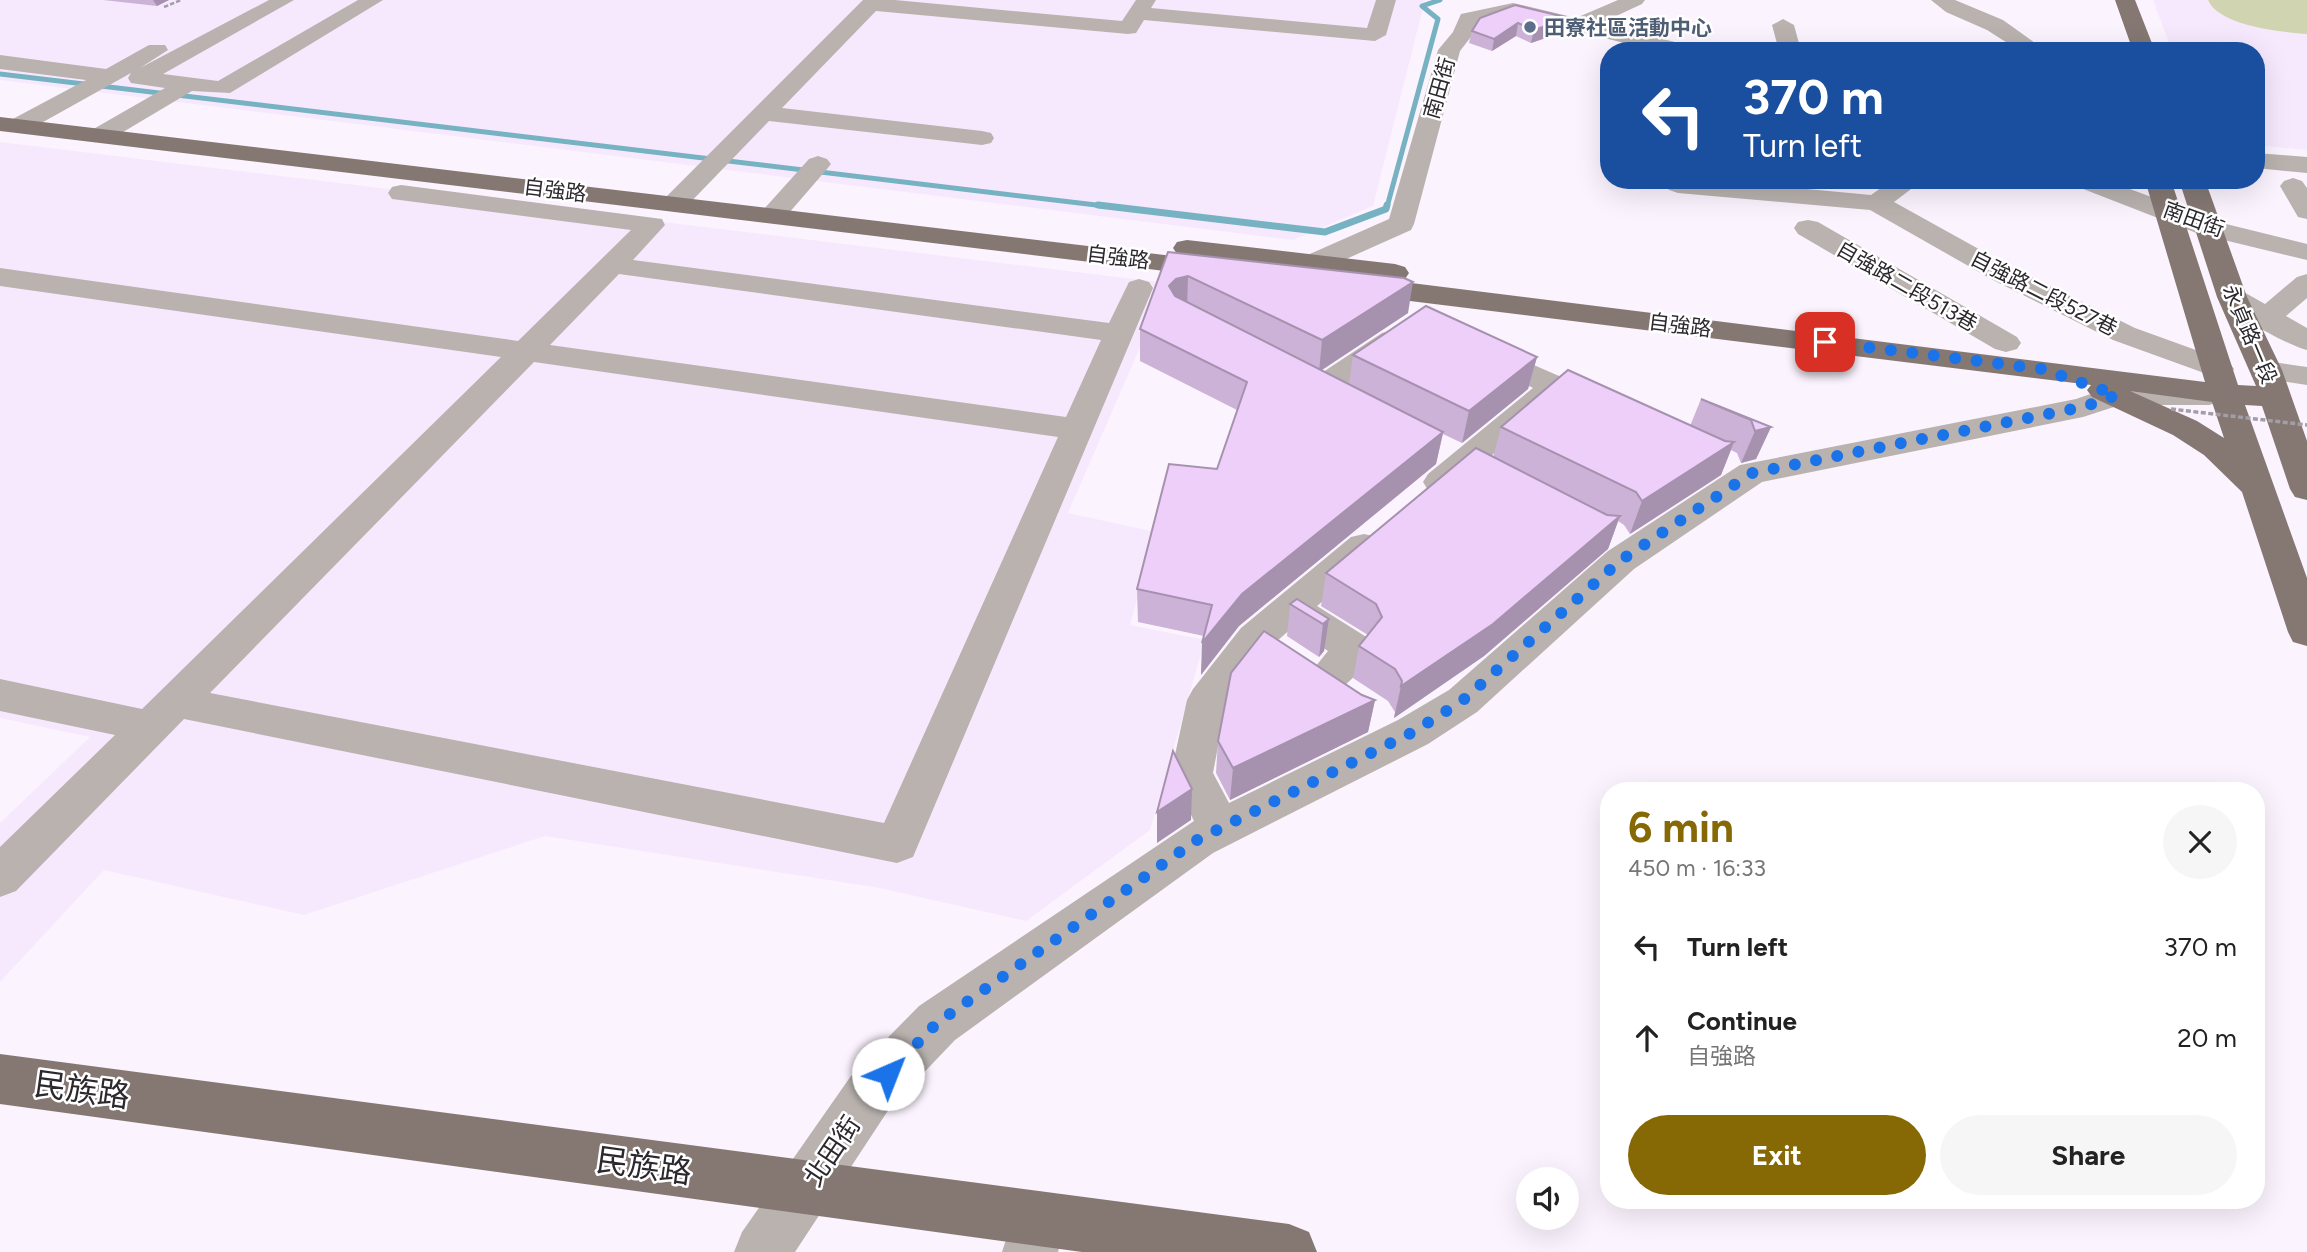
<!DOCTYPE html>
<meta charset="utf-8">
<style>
:root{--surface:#fff;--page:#f6f6f6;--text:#222;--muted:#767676;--accent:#866804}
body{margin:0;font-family:Figtree,"Noto Sans TC",sans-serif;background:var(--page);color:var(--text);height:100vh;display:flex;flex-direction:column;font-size:26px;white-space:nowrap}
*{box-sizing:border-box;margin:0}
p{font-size:23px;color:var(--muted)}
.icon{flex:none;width:38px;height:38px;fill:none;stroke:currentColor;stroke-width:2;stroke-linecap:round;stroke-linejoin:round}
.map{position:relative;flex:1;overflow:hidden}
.details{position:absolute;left:1600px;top:782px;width:665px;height:427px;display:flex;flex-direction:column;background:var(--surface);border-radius:28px;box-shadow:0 7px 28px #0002}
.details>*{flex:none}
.top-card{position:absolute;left:1600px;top:42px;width:665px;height:147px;border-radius:28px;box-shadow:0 7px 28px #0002;background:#1a4fa0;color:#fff;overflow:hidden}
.buttons{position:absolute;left:1516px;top:1167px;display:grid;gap:14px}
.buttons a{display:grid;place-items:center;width:63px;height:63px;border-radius:50%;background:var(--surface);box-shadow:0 7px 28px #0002;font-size:35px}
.pin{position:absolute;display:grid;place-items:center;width:60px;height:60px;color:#fff;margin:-30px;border-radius:14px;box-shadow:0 4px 10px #0006}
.me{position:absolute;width:77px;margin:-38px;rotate:44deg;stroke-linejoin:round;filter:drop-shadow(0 0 5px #0008)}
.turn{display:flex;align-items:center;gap:24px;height:147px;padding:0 28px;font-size:32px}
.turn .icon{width:91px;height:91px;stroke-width:2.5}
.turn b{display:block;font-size:49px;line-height:60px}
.round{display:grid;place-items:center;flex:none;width:74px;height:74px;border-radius:37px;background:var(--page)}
.headline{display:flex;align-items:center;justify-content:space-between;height:119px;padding:0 28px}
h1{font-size:42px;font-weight:700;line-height:52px;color:var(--accent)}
.cta{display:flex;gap:14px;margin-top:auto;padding:14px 28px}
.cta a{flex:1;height:80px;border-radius:42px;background:var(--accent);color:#fff;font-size:28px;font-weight:700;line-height:80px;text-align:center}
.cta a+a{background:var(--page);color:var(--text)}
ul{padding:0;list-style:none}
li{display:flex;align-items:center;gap:21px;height:91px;padding:0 28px}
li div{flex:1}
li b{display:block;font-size:26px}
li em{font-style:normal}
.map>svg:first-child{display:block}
</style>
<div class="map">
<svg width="2307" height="1252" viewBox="0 0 2307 1252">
<rect width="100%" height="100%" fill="#fbf3fe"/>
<path fill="#f7e9fd" d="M0,0H1425L1373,206L1293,240L0,80Z
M2153,0H2307V150L2256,145V51H2172Z
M0,142L1168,283L1068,513L1156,532L1130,625L1205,640L1150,830L1026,921L880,888L545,836L304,915L104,870L0,982V823L90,737L0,718Z"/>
<path fill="#d1d4b1" d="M2208,0H2307V34C2281,32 2219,26 2208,0Z"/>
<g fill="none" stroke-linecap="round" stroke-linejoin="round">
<path stroke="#77b2c2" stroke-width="5" d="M0,74L1113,207
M1387,207L1438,19L1422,6L1440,0"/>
<path stroke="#77b2c2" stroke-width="7" d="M1098,205L1325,232L1386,209L1387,205"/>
<path stroke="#a39da6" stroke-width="2.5" stroke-dasharray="4.5 2" stroke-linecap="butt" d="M164,7L181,0"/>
<path fill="#b9b2af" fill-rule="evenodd" d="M269,0H294L163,74L218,81L358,0H383L230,93L192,91L108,141H90L87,136L90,131L165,88L131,83L128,78L131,73L27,131H9L6,126L9,121L86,80L0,69V55L106,69L149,45H165L168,50L140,68Z
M863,0H895L1122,21L1136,0H1156L1151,8L1367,28L1376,0H1396L1386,35L1375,41L1144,20L1136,33L1128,34L876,11L782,108L982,131L991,133L994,138L991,143L982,145L769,121L683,210H665L661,204L665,198Z
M1618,0H1645L1642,4L1599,24L1692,46L1695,51H1656L1513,15L1477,22L1474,33L1460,51L1414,224L1411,230L1326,268L1319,286L1309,289L1299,286L1295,280L1303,257L1389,219L1438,50L1453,32L1461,14L1513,3L1576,18Z
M1931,0H1955L2003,20L2046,51H2020L1987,30L1946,12Z
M1783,19L1794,25L1801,51H1779L1772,25Z
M2256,153L2307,157V173L2256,168Z
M818,156L827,159L831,164L827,169L782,221H764L760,215L764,209L809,159Z
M2293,178L2302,181L2307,188V219L2298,217L2280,186L2284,181Z
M1668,180H1711L1871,195L1892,180H1923L1894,202L2013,268L2135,328L2229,362L2234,369L2229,376L2218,378L2113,340L1993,280L1870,210L1678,193L1669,190L1665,185Z
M2069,180H2106L2218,222L2307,244V260L2199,234L2073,185Z
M401,185L662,219L665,225L633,260L1109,323L1129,282L1139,279L1149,282L1153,288L913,857L897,863L184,719L16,891L0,897V847L115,735L0,711V679L142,709L501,357L0,286V268L518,341L631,230L392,199L388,193L392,187ZM619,274L1101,340L1066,417L550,345ZM534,362L1058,437L884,823L210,693Z
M1808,220L1818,222L2017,337L2021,343L2017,349L2006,352L1995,349L1798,234L1794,228L1798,222Z
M2307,274V298L2286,316L2307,328V350C2287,345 2229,313 2217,297L2222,291L2232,288L2242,291L2265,304L2297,277Z
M1393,330L1404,333L1408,339L1404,345L1333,394L1322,397L1311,394L1306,387L1311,380L1382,333Z
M1483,343L1566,379L1571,386L1452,490L1440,493L1428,490L1423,482L1428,474L1533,388L1472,358L1468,352L1472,346Z
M2266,361L2307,367V385L2255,377L2250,370L2255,363Z
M2117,385H2209L2220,388L2225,395L2220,402L2209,405H2120L2083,417L1762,482L1634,569L1477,712L1428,744L1213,853L955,1040L889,1109L795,1252H734L742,1232L853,1073L919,1006L1194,821L1171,773L1187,700L1193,689L1241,628L1351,537L1364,534L1377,537L1382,546L1377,555L1317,606L1368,638L1374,648C1360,673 1338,702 1309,693L1303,682L1328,651L1293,627L1269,648L1226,704L1213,773L1229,803L1398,720L1449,690L1608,551L1740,465L2076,399Z
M1039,1191L1059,1199L1067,1219L1058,1252H1002L1019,1199Z"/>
<path fill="#857873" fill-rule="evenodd" d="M2115,0H2135L2155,51H2133Z
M0,117L1215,261L1225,263L1229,269L1225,275L1215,277L0,131Z
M2145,180H2171L2238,385L2256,386L2217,297L2179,180H2205L2247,297L2282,370L2307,441V500L2295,497L2290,489L2262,406L2245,405L2307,578V646L2293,642L2288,632L2242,492L2204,455L2173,435L2092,397L2087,390L2091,385L1361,295L1351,292L1347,286L1351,280L1361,277L1187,256L1177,254L1173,248L1177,242L1187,240L1395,264L1405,267L1409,273L1405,279L1395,281L2205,382ZM2130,391L2212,402L2224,438L2197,421Z
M0,1054L1289,1224L1309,1232L1317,1252H1082L0,1104Z"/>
<path stroke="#a39da6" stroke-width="3.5" stroke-dasharray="5 2.5" stroke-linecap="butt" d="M2171,409L2307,425"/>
</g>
<path fill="#ccb2d6" d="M103,0H169L157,6Z
M1480,18H1569L1566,31L1531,43L1516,36L1492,51L1469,43L1472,31Z
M1168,252L1408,313L1321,370L1349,384L1353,355L1537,357L1528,389L1462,443L1443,434L1436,464L1239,626L1201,675L1204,636L1138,622L1137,589L1217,469L1237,410L1140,361V329Z
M1701,399L1771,427L1756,459L1741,463L1737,453L1731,450L1721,475L1630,534L1624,525L1618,521L1608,549L1484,656L1394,718L1395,712L1388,701L1353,678L1359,646L1368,635L1321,606L1326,573L1493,457L1501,427L1690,426Z
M1290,604L1329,619L1324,651L1319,657L1287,636Z
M1362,695L1375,700L1368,732L1230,800L1216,773L1218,741Z"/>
<path fill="#a691ae" d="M153,0H169L157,6Z
M1569,18L1566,31L1531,43L1534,30Z
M1518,23L1516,36L1492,51L1494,39Z
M1188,276L1187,308L1175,310L1169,286L1176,279Z
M1413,282L1408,313L1319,372L1322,340Z
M1537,357L1528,389L1462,443L1469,411Z
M1771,427L1756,459L1741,463L1755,431Z
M1443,432L1436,464L1239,626L1201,675L1202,643L1242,594Z
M1734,442L1721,475L1630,534L1642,501Z
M1620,516L1608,549L1484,656L1394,718L1401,686Z
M1329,619L1324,651L1319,657L1323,624Z
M1375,700L1368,732L1230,800L1233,768Z
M1192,789L1191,820L1157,843V812Z"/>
<path fill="#edcff9" stroke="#a691ae" stroke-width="2" d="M1515,5L1569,18L1534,30L1518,23L1494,39L1472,31L1480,18Z
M1168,252L1404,278L1413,282L1322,340L1188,276L1176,279L1169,286L1175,296L1443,432L1242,594L1202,643L1212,605L1137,589L1169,464L1217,469L1247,382L1140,329Z
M1426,306L1537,357L1469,411L1353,355Z
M1568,370L1725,441L1734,442L1642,501L1636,492L1501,427Z
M1701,399L1771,427L1755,431L1751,420Z
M1476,448L1607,515L1620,516L1493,624L1401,686L1402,681L1395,669L1359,646L1382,617L1376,604L1326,573Z
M1297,599L1329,619L1323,624L1290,604Z
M1264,631L1362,695L1375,700L1233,768L1218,741L1231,673Z
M1173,751L1192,789L1157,812Z"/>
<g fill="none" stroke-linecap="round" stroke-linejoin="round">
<path stroke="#1a73e8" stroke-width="12" stroke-dasharray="0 21.6" d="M888,1074L937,1023L1197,840L1413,732L1462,701L1621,560L1752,473L2083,407L2117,395L2042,369L1825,342"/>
</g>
<circle fill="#5c6f8a" stroke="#fff" stroke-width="2.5" cx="1530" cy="27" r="7"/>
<g text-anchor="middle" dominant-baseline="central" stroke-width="5" stroke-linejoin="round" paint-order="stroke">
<g font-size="21" font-weight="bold" fill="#4e5e75" stroke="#fff" text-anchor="start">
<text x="1544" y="27">田寮社區活動中心</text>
</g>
<g font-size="21" fill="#2c292e" stroke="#fff">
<text transform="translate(1439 88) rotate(-74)">南田街</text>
<text transform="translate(555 190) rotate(7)">自強路</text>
<text transform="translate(2194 219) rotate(20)">南田街</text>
<text transform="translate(1118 257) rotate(7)">自強路</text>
<text transform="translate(1907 286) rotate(30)">自強路二段513巷</text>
<text transform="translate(2044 293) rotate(27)">自強路二段527巷</text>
<text transform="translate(1680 325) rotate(7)">自強路</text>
<text transform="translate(2250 334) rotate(67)">永貞路一段</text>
</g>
<g font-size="26" fill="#2c292e" stroke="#fff">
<text transform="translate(832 1151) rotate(-56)">北田街</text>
</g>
<g font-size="32" fill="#2c292e" stroke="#fff">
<text transform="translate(82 1090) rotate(8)">民族路</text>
<text transform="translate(644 1166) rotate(8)">民族路</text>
</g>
</g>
</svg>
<div class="buttons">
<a><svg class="icon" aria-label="sound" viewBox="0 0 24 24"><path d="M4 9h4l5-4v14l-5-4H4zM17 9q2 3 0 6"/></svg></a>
</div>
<div class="pin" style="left:1825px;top:342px;background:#d93025"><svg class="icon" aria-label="arrive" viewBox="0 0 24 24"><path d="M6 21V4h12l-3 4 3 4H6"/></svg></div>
<svg class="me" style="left:888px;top:1074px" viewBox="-20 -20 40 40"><circle r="19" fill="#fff"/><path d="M0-13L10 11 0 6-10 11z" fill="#1a73e8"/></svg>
<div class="top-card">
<div class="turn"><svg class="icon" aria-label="left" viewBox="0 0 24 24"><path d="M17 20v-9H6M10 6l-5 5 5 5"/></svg><div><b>370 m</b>Turn left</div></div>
</div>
<section class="details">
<div class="headline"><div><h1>6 min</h1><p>450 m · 16:33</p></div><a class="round"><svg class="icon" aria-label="close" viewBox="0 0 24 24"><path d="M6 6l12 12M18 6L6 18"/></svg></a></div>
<ul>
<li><svg class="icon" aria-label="left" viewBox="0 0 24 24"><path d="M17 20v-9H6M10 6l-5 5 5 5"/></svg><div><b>Turn left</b></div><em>370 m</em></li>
<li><svg class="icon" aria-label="ahead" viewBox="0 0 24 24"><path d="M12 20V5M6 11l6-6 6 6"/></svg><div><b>Continue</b><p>自強路</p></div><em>20 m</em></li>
</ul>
<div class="cta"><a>Exit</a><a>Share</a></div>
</section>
</div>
